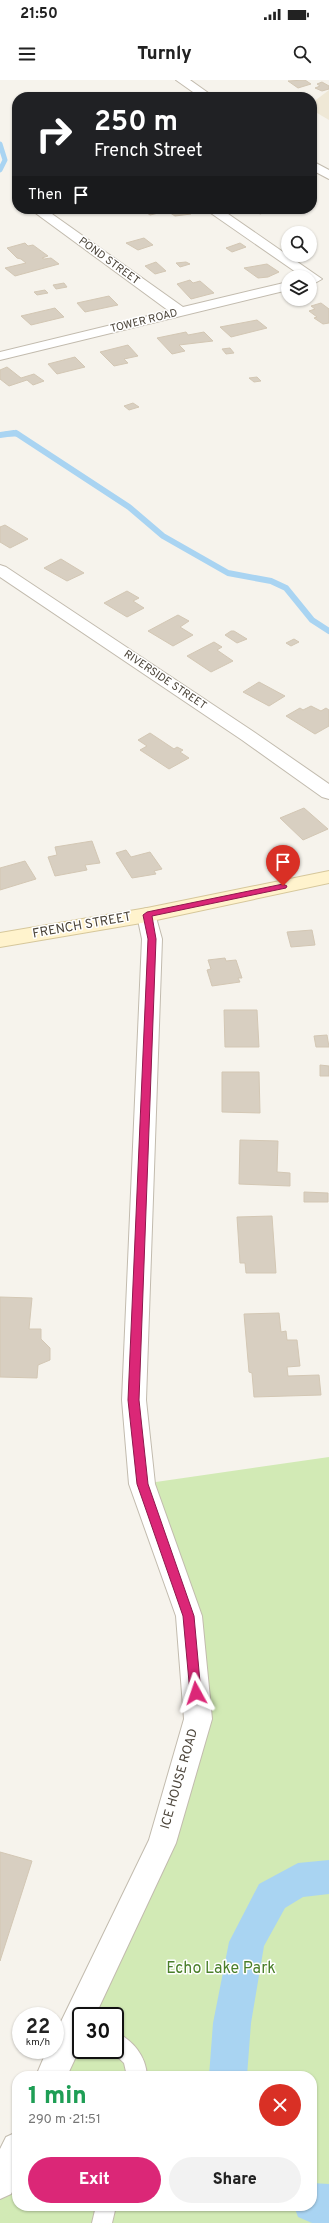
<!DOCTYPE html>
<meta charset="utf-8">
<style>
:root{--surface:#fff;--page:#f2f2f2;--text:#222;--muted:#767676;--accent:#db2777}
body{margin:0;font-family:Overpass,sans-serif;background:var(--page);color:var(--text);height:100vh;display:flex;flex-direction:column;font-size:15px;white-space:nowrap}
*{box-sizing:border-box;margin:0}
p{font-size:13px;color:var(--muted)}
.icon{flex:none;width:22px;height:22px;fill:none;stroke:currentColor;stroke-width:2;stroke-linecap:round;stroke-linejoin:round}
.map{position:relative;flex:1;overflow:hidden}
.details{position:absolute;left:12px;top:1991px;width:305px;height:140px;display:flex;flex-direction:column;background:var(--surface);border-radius:16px;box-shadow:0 1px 3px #0004}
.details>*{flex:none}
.guide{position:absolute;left:12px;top:12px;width:305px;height:122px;border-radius:16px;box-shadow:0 1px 3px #0004;background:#202124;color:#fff;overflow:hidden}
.tools{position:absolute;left:281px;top:146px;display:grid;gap:8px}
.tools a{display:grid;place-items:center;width:36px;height:36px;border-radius:50%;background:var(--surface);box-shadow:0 1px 3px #0004;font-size:20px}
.speed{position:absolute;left:12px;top:1927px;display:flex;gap:8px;font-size:20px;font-weight:700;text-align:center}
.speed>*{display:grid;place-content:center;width:52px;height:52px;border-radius:50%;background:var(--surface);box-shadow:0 1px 3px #0004;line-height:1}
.speed small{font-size:10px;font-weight:400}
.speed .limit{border:2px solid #111;border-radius:6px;background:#fff;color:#111}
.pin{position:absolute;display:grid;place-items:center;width:34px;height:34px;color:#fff;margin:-41px -17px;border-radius:50% 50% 50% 0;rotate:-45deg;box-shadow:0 0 4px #0007}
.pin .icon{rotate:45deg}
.me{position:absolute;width:44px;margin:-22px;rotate:355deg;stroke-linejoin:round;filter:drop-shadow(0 0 3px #0008)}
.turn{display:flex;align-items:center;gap:14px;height:84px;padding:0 16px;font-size:18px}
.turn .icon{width:52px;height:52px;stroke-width:2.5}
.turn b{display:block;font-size:28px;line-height:34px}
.then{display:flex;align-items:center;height:38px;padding:0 16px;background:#0003;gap:8px;font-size:15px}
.round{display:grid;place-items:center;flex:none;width:42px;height:42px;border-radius:21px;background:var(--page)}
.headline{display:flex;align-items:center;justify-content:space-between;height:68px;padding:0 16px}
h1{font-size:24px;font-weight:800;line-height:30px;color:#1e9e55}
.action{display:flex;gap:8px;margin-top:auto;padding:8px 16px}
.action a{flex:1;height:46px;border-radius:24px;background:var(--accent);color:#fff;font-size:16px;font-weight:800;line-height:46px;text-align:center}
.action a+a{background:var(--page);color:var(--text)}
.status{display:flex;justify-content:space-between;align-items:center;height:28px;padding:0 20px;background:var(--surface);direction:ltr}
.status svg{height:11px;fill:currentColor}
header{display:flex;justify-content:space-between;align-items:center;height:52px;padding:0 16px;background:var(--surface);font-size:18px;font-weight:800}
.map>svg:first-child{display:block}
</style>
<div class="status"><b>21:50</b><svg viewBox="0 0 49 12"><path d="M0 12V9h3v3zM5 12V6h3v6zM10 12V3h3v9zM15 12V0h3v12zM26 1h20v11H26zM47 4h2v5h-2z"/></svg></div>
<header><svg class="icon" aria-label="menu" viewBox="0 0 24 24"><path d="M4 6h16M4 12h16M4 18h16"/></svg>Turnly<svg class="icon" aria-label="search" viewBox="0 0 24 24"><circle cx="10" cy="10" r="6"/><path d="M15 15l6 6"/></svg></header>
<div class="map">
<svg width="329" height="2143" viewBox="0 0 329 2143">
<rect width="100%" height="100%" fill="#f6f3ec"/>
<path fill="#efe8d6" d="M329,10V40L312,30V23Z"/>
<path fill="#d2eab5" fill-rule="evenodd" d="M329,1377V2143H0V2103L17,2068V2126H312V1996H51L162,1763L194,1587L142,1404ZM81,1936H115V1970H81Z"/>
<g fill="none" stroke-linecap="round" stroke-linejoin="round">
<path stroke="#a9d4f2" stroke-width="5" d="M0,64L5,80L0,90
M6,354H18"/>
<path stroke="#a9d4f2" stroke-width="6" d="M16,353L129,427L163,456L228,493L271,501L286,508L312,540L329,551
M0,355L14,353"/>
<path fill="#a9d4f2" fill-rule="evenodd" d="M329,1780V1814L303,1817L285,1828L264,1866L251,1943L247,1996H209L213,1943L229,1862L259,1804L298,1783Z
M312,2103L329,2104V2143H312L298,2137L294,2126H312Z"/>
</g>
<path fill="#d8cfc1" stroke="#d3c7b4" d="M305,0L311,4L298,8L288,1Z
M322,2L329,6V9L322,11L315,8L320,6L317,4Z
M84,129H83H107L90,133Z
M185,129L191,134L175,136L167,131L150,135L143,130Z
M253,129H276L260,134Z
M144,158L153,165L138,170L126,163Z
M25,163L28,166L33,165L48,176L42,178L44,179L51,178L59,184L15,196L5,188L26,183L21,179L17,178L7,168Z
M240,163L246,167L232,172L226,168Z
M156,182L166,191L155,194L145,186Z
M186,182L190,184L180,187L176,183Z
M267,184L279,192L268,197L258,198L244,188Z
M190,200L193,203L200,201L214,213L191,219L177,204Z
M64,203L67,207L56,209L53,205Z
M45,210L48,213L37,215L34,212Z
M109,216L118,225L85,232L77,223Z
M321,223L329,229V243L323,244L314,238L317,237L309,231L315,229L311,226Z
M55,228L64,237L31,245L21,236Z
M257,240L267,248L231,257L220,247Z
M186,252L188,255L204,252L213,261L179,265L185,271L172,274L157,258Z
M128,265L138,276L124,279L128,283L114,286L100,272Z
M230,268L234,273L226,274L222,269Z
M75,277L85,287L57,294L48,284Z
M7,287L21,298L34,294L44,301L33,305L27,300L9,306L0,299V290Z
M257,297L261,301L254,302L249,298Z
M133,323L139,327L129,330L124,326Z
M5,445L28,459L10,468L0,462V447Z
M61,479L84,493L67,501L44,488Z
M127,511L139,518L133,521L144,528L127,537L104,523Z
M178,535L189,541L180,547L193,555L173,566L148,551Z
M231,551H234L247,559L237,563L225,555Z
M294,559L299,562L291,566L286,563Z
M214,562L222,567L217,570L233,581L211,592L187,576Z
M259,602L285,616L269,626L243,612Z
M311,626L321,631L326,628L329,630V646L315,654L286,636L300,628L303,630Z
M150,653L174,669L177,667L183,670L180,672L189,678L169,689L140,670L147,666L138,660Z
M304,728L328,749L303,760L280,738Z
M92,761L100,783L85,785L87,790L55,796L48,777L57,775L55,767Z
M126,770L131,777L150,772L162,789L154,791L156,794L132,798L116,773Z
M25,781L36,799L0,810V788Z
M312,850L315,865L291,867L287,852Z
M225,878L226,881L236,880L242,898H238L240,902L212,906L207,890L211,889L208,880Z
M224,930H257L259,967H225Z
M327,955L329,967H316L314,956Z
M320,985L329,986V996H320Z
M222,992H259L260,1033L222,1032Z
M240,1060L278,1061L277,1092L290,1093V1106L239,1104Z
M304,1112L328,1113V1122H304Z
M272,1136L276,1193H246L245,1183H240L237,1137Z
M0,1217L32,1218L29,1249H41V1259L50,1268V1280L38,1285L37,1298L0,1297Z
M279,1233L281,1252L286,1251L287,1260H297L300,1286L287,1287L288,1296L319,1295L321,1315L254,1317L252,1293L249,1292L244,1234Z
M0,1772L32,1781L0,1881Z"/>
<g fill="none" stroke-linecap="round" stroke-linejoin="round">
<defs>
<path id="lane" d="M115,1952C133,1960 146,1976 147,1996H127L124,1983L110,1970H115Z
M96,2126H116L112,2143H92Z"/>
<path id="street" d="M176,0H190L214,17H200Z
M312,81L329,90V99L312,90Z
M30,129H45L183,227L288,202V210L0,280V272L169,231Z
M205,129H221L322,199L315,203L310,202V197H303Z
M0,485L6,487L254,652L329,704V719L322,717L242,660L0,497Z
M147,828L154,830L162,859L146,1320L155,1404L202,1536L212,1639L176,1763L95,1936H81V1966L67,1996H36L47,1970H55V1954L149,1760L184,1639L176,1536L129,1404L122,1320L142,859L137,835L140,830Z
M17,2052V2102L11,2114L0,2119V2069L6,2057Z"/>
<path id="secondary" d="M329,791V803L147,842L0,867V853L147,828Z"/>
</defs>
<use href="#lane" stroke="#c2bbae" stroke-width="2"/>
<use href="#street" stroke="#c2bbae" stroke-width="2"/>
<use href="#secondary" stroke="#d6c79b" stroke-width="2"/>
<use href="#lane" fill="#fff" fill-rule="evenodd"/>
<use href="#street" fill="#fff" fill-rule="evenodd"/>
<use href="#secondary" fill="#fff3cd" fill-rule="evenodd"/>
</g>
<path fill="#db2777" stroke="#8e194d" d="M283,804L287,806L286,808L152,836L156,859L139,1320L148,1404L194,1536L201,1613L200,1617L196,1618L192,1617L190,1613L183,1536L137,1404L128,1320L148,859L143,835L147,832Z"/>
<g text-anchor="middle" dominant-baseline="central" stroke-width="3" stroke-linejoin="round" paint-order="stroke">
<g font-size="11" fill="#4b4439" stroke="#fff">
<text transform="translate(109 181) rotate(36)">POND STREET</text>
<text transform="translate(144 241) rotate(-14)">TOWER ROAD</text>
<text transform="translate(165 600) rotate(34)">RIVERSIDE STREET</text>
</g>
<g font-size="13" fill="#4b4439" stroke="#fff">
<text transform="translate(82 846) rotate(-10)">FRENCH STREET</text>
<text transform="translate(180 1699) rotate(-74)">ICE HOUSE ROAD</text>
</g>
<g font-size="16" fill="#4a7f2a" stroke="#fff">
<text x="221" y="1889">Echo Lake Park</text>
</g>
</g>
</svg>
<div class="tools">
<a><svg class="icon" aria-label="search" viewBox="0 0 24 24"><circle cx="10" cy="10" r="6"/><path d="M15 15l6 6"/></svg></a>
<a><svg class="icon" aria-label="layers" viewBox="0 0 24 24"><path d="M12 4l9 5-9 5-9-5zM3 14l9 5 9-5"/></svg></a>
</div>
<div class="speed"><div>22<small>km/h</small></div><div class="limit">30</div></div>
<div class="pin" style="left:283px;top:806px;background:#d93025"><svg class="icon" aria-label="arrive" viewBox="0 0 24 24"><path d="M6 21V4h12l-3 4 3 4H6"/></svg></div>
<svg class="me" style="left:196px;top:1613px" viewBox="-20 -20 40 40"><path d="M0-17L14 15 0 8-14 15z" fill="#db2777" stroke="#fff" stroke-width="4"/></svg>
<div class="guide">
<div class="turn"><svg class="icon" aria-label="right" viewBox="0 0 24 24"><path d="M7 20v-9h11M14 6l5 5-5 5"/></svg><div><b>250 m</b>French Street</div></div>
<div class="then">Then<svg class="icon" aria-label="arrive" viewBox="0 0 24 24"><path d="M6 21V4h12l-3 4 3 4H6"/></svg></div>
</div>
<section class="details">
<div class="headline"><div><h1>1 min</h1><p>290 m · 21:51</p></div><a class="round" style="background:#d93025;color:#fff"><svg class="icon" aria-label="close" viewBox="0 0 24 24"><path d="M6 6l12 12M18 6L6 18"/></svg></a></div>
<div class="action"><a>Exit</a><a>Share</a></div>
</section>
</div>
